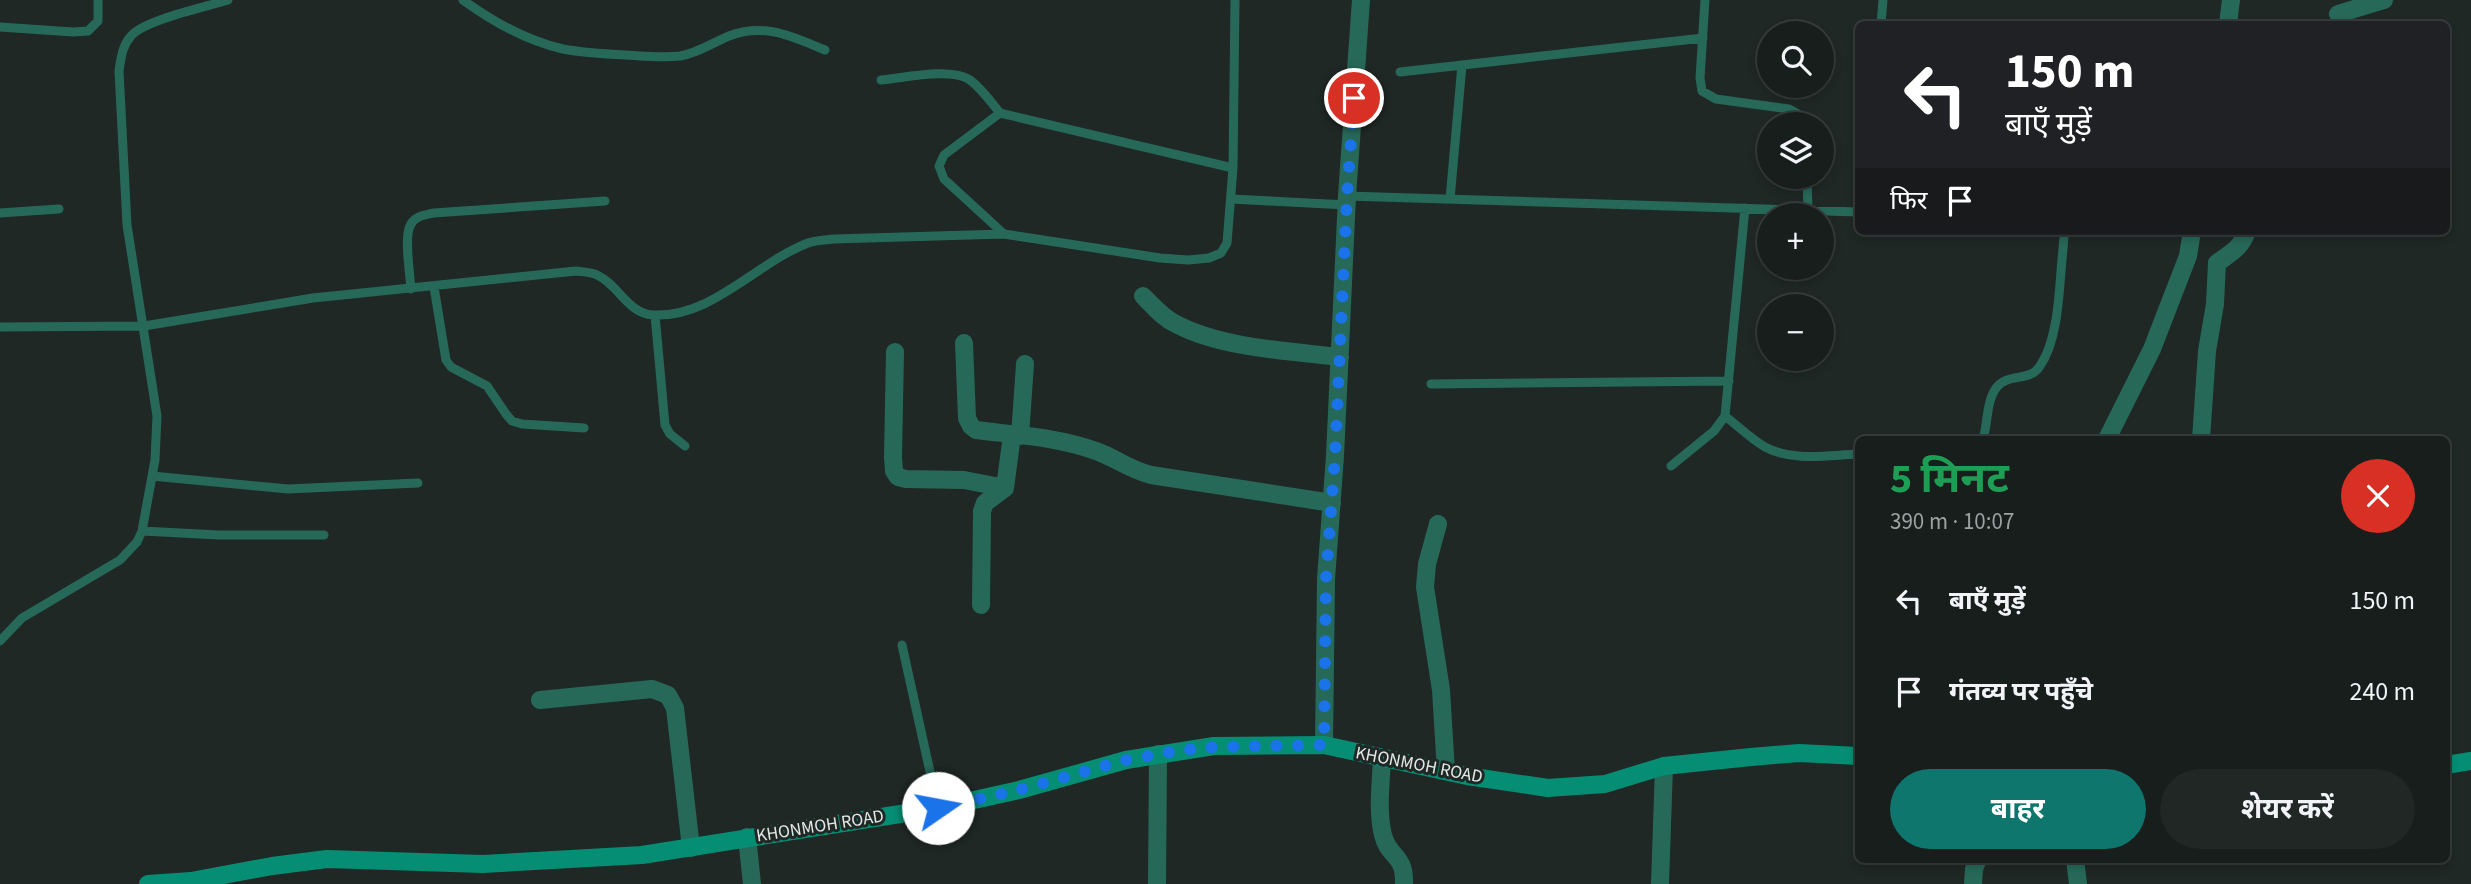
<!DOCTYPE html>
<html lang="hi">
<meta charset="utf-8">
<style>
:root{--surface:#171e1c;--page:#202725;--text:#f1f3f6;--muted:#9ea2a3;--line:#363c3b;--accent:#0f766e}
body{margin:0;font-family:"Source Sans 3","Noto Sans Devanagari",sans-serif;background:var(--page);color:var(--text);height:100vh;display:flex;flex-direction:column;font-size:26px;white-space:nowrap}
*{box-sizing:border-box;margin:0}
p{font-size:23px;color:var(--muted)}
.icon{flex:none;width:38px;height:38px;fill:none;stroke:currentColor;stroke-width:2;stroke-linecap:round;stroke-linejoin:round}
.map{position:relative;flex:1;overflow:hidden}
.side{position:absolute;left:1855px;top:436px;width:595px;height:427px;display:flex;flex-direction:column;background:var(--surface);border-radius:10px;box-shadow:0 4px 10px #0003,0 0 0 2px var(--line)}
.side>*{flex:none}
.banner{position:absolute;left:1855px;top:21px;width:595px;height:214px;border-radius:10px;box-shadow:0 4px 10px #0003,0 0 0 2px var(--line);background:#202124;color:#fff;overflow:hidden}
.tools{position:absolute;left:1757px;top:21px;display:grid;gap:14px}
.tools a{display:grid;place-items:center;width:77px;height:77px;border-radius:50%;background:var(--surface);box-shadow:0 4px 10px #0003,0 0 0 2px var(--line);font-size:35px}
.pin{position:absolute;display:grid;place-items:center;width:60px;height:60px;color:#fff;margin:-30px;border:4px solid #fff;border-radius:50%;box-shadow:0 2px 7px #0007}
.me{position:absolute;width:77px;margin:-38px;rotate:78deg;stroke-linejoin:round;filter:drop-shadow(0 0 5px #0008)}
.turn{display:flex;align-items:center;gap:24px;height:147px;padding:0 35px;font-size:32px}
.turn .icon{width:91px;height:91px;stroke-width:2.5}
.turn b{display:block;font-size:49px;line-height:60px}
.then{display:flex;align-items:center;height:66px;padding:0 35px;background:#0003;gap:14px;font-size:26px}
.round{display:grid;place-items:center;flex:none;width:74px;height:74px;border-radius:37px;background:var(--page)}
.head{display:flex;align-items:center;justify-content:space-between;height:119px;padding:0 35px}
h1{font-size:42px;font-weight:700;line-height:52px;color:#1e9e55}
.primary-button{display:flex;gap:14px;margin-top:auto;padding:14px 35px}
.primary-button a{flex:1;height:80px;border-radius:42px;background:var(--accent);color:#fff;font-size:28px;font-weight:700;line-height:80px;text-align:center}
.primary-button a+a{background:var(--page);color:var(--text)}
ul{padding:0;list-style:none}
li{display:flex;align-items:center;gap:21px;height:91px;padding:0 35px}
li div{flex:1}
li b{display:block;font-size:26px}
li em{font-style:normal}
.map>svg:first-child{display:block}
</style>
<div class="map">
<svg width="2471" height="884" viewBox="0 0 2471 884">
<rect width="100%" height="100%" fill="#1f2825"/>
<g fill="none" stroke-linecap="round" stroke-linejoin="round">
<path stroke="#276959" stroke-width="9" d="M463,0C492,21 527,41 563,49C584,53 605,54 626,55C644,56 662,58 680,56C698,53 712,43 729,36C764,22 793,37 825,50
M1705,0L1700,78L1702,91L1716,99L1789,109C1797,113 1802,115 1805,124
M1881,24L1883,0
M0,27L73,32L88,31L98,21V0
M1400,72L1703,38
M881,80C904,78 951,67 970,80C981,88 991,102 1000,113L944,155L939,166L944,179L1004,234L1160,258L1188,260L1209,258L1221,253L1227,243L1233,168L1235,0
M1000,113L1233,168
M1807,177L1808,210
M1347,196L1858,212
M1231,199L1347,205
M1450,199L1462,65
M0,213L59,209
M434,287L446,360L451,367L487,386L506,414L512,421L522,424L584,428
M411,289C410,274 404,238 410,226C414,216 425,215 434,213L605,201
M655,315L665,425L670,434L685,446
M0,327L144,326L313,298L576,271C583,272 591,272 597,275C619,285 627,313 653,315C712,318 756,263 808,243C816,240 826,240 834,239L1004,234
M1431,384L1729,381
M1725,416C1738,426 1751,439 1765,447C1793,462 1828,455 1858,454
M1983,439C1988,424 1986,400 1997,387C2008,373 2030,382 2040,366C2060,337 2059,283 2063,249L2064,236L2061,231
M1671,466L1714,431L1725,416L1745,208
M152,476L288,489L418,483
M142,531L219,535H324
M0,641L22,618L120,560L137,542L142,531L155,460L157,416L127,225L119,71C121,58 122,46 131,36C144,20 206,7 228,0
M902,645L938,808"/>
<path stroke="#276959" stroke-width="18" d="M2338,14L2384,0
M2228,24L2231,0
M1143,296C1153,306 1163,318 1176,324C1221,348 1289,351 1340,357
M964,343L967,418L971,426L976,430C1016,435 1058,437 1096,451C1116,458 1128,469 1151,475L1332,503
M895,352L893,457L894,471L898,477L906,479L964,480L1005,488
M1020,436L1025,364
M2107,439L2152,349L2188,256L2192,231
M2201,439L2207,351L2215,304L2217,263C2232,252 2241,248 2247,231
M1438,524L1427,564L1425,587L1441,690L1446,771
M981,605L982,511L985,503L1005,488L1012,435
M540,700L652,689L668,695L675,708L691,848
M1324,745L1326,579L1335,456L1347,196L1361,0
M1382,758C1381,783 1377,811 1383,835C1389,859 1405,853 1404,884
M747,837L752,884
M2075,859L2078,884
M1157,884L1158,754
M1660,884L1664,766
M1973,884L1974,869L1978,859"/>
<path stroke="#068e75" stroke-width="18" d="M2446,765L2471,761
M148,884L191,881L272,866L327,859L483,864L642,855L938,808L1019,790L1126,760L1214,746L1324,745L1467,776L1548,788L1605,784L1664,766L1751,757L1799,753L1858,756"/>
</g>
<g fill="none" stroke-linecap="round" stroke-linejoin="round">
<path stroke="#1a73e8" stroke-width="12" stroke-dasharray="0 21.6" d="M938,808L1019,790L1126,760L1176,751L1214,747L1324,745L1326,579L1335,456L1347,196L1354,98"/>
</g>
<g text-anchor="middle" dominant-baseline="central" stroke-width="6" stroke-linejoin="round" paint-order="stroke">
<g font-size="18" fill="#e3e9e7" stroke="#1f2825">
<text transform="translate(1419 765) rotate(11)">KHONMOH ROAD</text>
<text transform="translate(820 826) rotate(-9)">KHONMOH ROAD</text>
</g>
</g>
</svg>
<div class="tools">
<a><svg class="icon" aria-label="search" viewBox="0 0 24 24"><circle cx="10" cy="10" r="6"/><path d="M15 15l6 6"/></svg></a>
<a><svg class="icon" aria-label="layers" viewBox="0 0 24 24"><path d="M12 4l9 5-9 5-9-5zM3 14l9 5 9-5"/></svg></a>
<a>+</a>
<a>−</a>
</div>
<div class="pin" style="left:1354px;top:98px;background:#d93025"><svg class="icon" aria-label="arrive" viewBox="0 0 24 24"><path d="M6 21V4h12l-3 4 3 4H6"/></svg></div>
<svg class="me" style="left:938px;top:808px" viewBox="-20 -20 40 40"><circle r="19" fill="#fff"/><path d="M0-13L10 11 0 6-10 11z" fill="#1a73e8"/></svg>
<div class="banner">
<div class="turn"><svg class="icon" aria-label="left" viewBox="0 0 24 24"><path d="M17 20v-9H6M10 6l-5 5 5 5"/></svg><div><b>150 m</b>बाएँ मुड़ें</div></div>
<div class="then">फिर<svg class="icon" aria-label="arrive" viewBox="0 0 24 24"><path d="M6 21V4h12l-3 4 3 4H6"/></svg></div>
</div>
<section class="side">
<div class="head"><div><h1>5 मिनट</h1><p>390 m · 10:07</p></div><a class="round" style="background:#d93025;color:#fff"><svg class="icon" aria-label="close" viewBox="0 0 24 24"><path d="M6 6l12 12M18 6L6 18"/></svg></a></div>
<ul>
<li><svg class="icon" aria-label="left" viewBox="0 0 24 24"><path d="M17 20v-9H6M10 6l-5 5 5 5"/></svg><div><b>बाएँ मुड़ें</b></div><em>150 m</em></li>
<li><svg class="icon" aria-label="arrive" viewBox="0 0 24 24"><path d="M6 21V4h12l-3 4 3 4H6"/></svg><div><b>गंतव्य पर पहुँचे</b></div><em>240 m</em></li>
</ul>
<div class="primary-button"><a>बाहर</a><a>शेयर करें</a></div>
</section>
</div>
